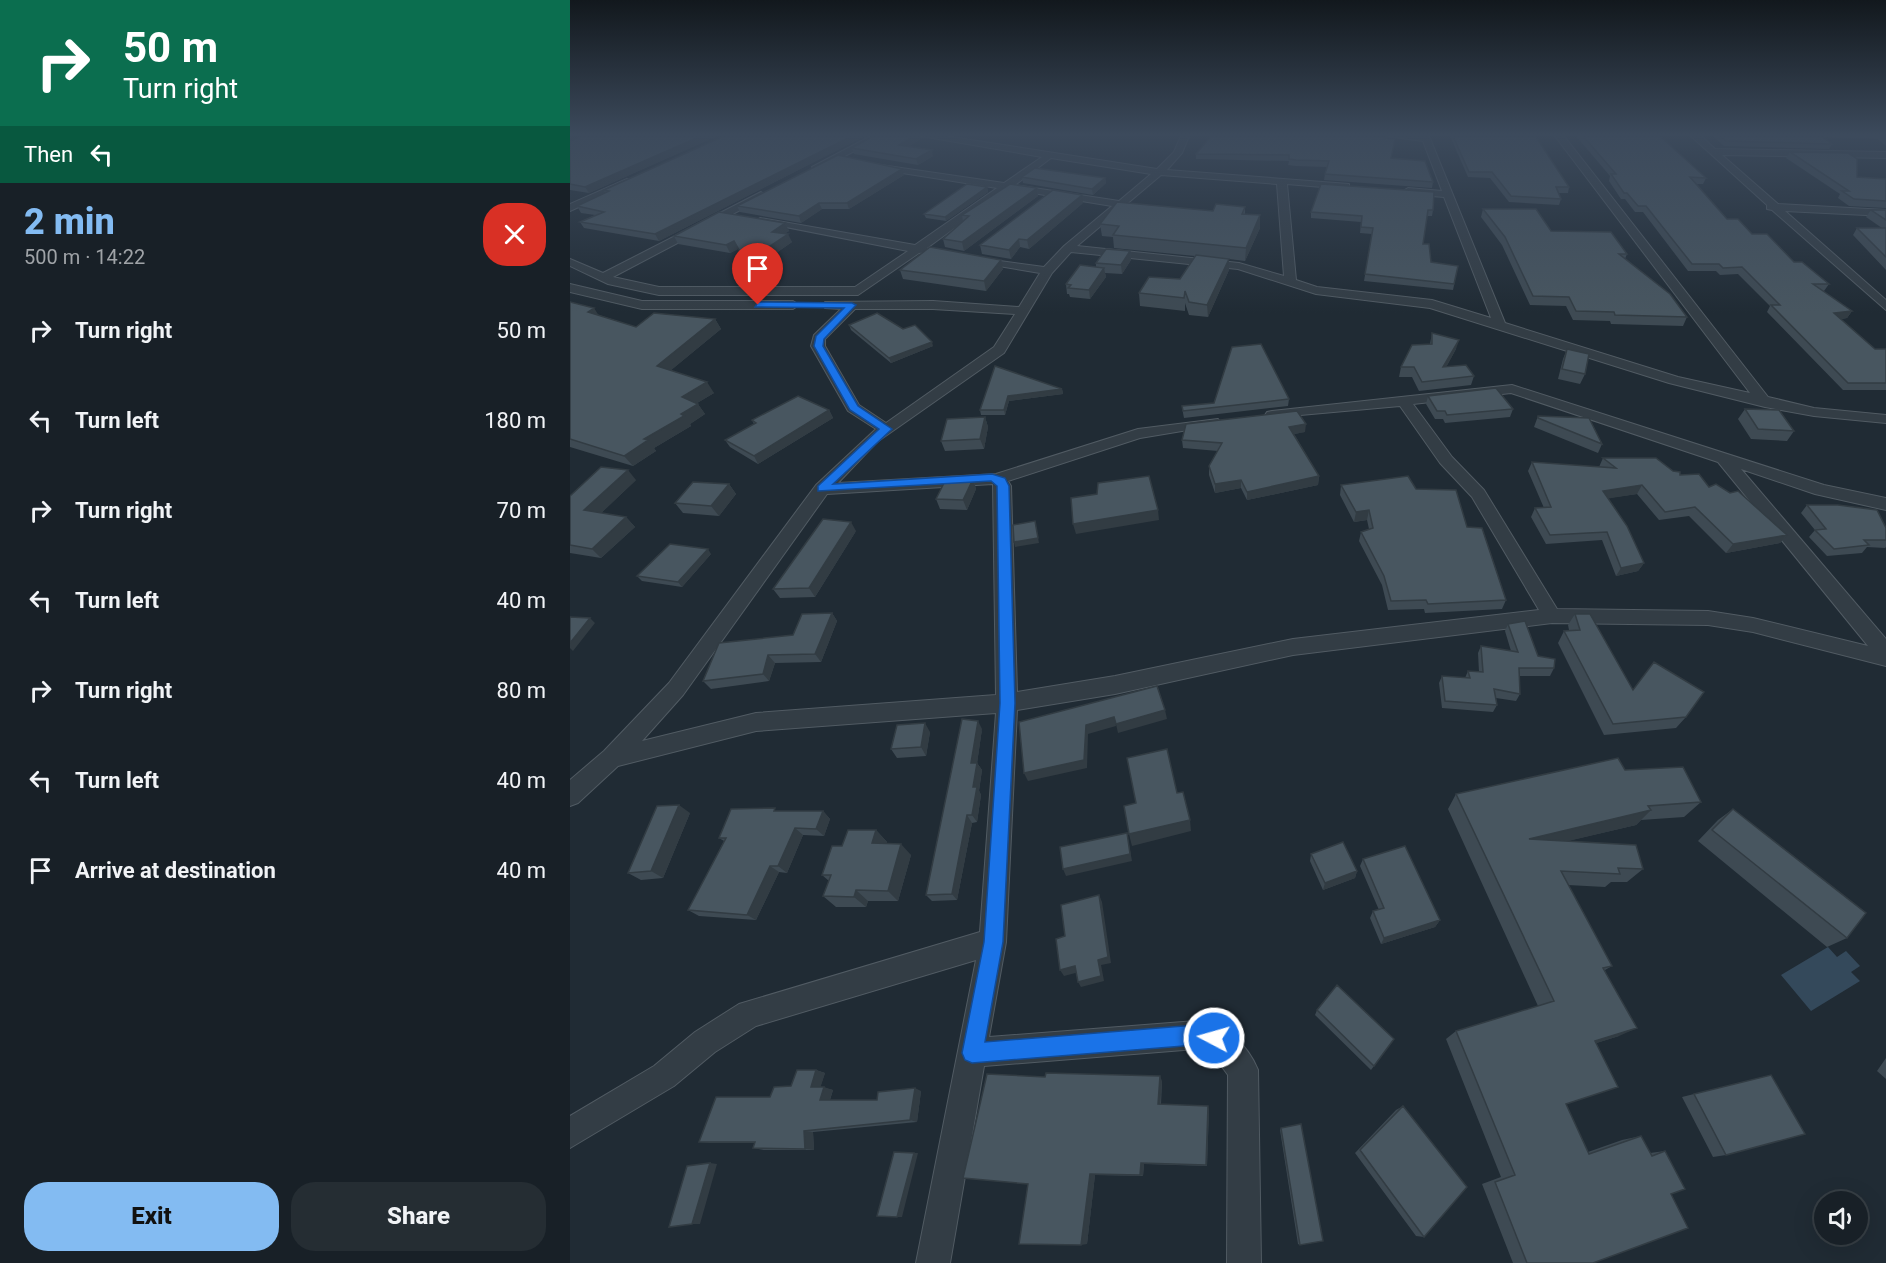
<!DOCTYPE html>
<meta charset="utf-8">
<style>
:root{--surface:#182027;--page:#252d33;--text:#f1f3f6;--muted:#9fa3a7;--line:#363e44;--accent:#83bbf2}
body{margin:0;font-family:Roboto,sans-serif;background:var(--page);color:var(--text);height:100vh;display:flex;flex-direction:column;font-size:22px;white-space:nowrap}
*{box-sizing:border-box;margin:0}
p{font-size:20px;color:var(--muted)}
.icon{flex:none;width:33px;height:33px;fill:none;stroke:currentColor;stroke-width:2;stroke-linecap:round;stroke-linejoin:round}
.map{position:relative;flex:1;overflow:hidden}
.panel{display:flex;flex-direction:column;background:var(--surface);width:570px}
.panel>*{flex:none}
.guide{background:#0b6e4f;color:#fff;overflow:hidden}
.fabs{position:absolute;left:1244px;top:1191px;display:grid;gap:12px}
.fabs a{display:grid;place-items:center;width:54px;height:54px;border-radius:50%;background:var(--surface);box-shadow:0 6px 24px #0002,0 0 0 2px var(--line);font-size:30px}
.pin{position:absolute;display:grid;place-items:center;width:51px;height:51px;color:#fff;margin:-62px -26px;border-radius:50% 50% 50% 0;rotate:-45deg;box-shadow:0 0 6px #0007}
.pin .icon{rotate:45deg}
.me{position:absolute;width:66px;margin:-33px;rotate:276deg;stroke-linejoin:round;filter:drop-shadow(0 0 4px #0008)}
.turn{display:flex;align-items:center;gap:21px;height:126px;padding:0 24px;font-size:27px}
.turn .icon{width:78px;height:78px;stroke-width:2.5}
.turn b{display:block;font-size:42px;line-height:51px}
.then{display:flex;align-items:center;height:57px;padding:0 24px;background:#0003;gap:12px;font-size:22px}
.round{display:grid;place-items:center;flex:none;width:63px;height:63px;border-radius:24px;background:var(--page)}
.headline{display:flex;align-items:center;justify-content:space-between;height:102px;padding:0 24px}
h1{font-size:36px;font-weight:800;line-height:45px;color:var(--accent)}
.button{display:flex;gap:12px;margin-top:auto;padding:12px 24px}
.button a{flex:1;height:69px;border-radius:24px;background:var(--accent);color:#111;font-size:24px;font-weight:800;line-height:69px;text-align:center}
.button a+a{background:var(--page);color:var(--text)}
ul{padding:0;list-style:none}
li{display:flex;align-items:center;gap:18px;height:90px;padding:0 24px}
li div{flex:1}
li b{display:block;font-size:22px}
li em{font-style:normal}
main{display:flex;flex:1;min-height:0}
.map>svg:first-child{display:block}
</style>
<main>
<section class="panel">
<div class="guide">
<div class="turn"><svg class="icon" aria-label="right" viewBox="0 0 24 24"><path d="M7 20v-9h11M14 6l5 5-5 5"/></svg><div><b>50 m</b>Turn right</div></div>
<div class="then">Then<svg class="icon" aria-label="left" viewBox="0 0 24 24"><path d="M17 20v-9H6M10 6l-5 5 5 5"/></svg></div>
</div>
<div class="headline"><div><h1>2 min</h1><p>500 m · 14:22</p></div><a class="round" style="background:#d93025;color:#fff"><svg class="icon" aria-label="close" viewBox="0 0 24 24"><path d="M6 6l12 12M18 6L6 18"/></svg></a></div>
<ul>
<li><svg class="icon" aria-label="right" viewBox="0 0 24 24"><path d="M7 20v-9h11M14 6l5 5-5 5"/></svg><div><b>Turn right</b></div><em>50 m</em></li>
<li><svg class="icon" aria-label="left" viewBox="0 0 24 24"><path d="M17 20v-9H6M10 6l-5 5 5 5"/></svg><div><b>Turn left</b></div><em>180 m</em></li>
<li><svg class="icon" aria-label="right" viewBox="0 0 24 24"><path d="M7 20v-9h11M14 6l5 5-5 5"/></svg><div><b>Turn right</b></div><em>70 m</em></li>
<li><svg class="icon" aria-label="left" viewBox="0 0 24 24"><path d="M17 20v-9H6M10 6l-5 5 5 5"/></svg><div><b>Turn left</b></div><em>40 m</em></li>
<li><svg class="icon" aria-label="right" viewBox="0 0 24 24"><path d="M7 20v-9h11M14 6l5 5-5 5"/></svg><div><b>Turn right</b></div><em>80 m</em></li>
<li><svg class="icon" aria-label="left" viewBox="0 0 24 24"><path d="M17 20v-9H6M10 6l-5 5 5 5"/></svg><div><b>Turn left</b></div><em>40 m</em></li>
<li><svg class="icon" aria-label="arrive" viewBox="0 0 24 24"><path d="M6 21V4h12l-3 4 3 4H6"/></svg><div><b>Arrive at destination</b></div><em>40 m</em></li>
</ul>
<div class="button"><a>Exit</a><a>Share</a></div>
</section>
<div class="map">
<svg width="1316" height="1263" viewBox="0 0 1316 1263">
<rect width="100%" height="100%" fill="#202b34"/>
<path fill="#34495b" d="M1258,947L1267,957L1276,951L1290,966L1281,972L1290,981L1241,1011L1211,975Z"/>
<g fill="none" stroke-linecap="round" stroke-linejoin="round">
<defs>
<path id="street" d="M301,136H313L250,169L242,167Z
M351,136H375L587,169L604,152L611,136H619L612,153L597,170L779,184V188L776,189L717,184L726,280L747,287L862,300L921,318L874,197L838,194L833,191L838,188L872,191L853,141L817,136H859L935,323L1108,377L1180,393L985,136H994L1198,397L1244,408L1316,415V423L1244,416L1195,407L1099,383L860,308L746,294L668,269L501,252L482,273L434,353L307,442L268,483L426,474L568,429L648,419L650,422L648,425L570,438L438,481L441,486L447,692L545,676L723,639L969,610L902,497L870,463L830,406L697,418L695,415L697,412L702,411L942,385L1254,485L1316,498V510L1245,494L1171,469L1316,639V666L1183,632L1138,625L982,623L723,655L545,694L447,710L436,942L419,1037L626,1021C655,1024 677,1043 688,1070L691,1263H657L658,1075L642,1053L626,1049L414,1066L380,1263H346L406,960L186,1026L145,1052L104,1086L0,1148V1116L84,1066L125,1032L169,1004L410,932L426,713L186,731L48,766L8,803L0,806V780L34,751L99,683L246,485L306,429L278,411L241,346L244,335L271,309L255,308V302L363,301L449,307L470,273L405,262L401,261V257L474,267L494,246L542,206L438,189L357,248V252L349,253L288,295H89L38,284L0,266V259L33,273L191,192L196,195L195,197L43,277L89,287H285L338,251L185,221L190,218L345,245L427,188L307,169L304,168V164L434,183L472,157ZM481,158L581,174L549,201L445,185ZM591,175L707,184L714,276L669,263L507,246ZM285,309H363L445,314L424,347L316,423L289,405L255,346V339ZM941,393L1148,462L1298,646L1183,618L1138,611L987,609L914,490L882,457L843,404ZM423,484L426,695L186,713L72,741L113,695L257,494Z
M1121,136H1131L1145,149L1316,152V158L1152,155L1208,204L1316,210V216L1215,211L1316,300V310L1202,210L1197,209V205Z
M57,179L65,181L0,211V204Z
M0,284L72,301H223L229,305L223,309H72L0,292Z"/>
</defs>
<use href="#street" stroke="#515b63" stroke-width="2"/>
<use href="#street" fill="#333d45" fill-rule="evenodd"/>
</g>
<path fill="#3e4a53" d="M13,136H147L19,193L0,190V141Z
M154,136H295L89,241L14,228L10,222L25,215L11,213L7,206L35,193L34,190Z
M303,136H351L352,138L338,147L363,156L348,165L284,154L282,148Z
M803,136L821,158L863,182L862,188L754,180L755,174L757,167L726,166L718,165L719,161L626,159V154Z
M880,136L966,137L999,187L998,193H988L991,199L989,205L939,202L920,178L898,177Z
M1006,136H1090L1136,178L1133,184H1126L1157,219L1182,234L1259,284L1254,291H1253L1282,311L1277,318L1271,319L1305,349H1316V390H1273L1197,312L1200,306L1168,274L1150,275L1146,271H1118L1073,212H1065L1055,199H1051L1039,181L1040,176Z
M1143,136H1316V146L1308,139L1251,137L1262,144L1259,149L1154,146Z
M1220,152L1287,177L1316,179V208L1279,206L1268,198L1270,194L1216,158Z
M334,175L279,209H252L231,223L170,212L167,206Z
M452,177L535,178L536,183L523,195L453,183Z
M417,187L418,192L376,221L356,218L354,214Z
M467,188L468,196L394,251L375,247L373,239L393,222L392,215Z
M513,203L459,249L450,247L441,259L412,254L410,245Z
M675,207V214L690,215V228L675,261L659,259V270L638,317L619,315L615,303V311L570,306L569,293L610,279L625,256L544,248L543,237L532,236L530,224Z
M913,209L981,231L1057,254L1055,259L1117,317L1113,326L1041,324L1040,321L1003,320L996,306L960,305L932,245L911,217Z
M863,210L862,216H857L853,244L861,262L888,266L883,290L794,281L802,234L790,233L791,222L741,218V212Z
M1301,210H1316V270L1283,235L1287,228H1312L1296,217Z
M215,223L219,231L215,233L222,242L189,265L176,263L168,249L160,253L108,244L104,236Z
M560,251L561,260L552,274L535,273L536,277L520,299L500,297L499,294H497L496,284L526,267V263Z
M433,269L416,291L333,279L330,270Z
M0,302L29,315L66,327L145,319L151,329L101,370L144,393L127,403L135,414L120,424L121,426L84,448L86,451L63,466L0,447Z
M279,325L363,346L321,363L281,330Z
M862,333L886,349L876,367L904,376L901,385L849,391L842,377H829L831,367L860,344Z
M997,349L1015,374L1010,384L988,379L993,359Z
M425,366L492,389L493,394L439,401L435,415H411L410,410Z
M858,396L943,409L940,417L875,423L873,419H865L856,404Z
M719,399L718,406L614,418L613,413L612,406L644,403Z
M1175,409L1224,431L1217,441L1181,439L1168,419Z
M259,410L263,418L188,464L160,447L155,440L184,424L182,420Z
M968,416L1032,444L1028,453L964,427Z
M415,417L418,427L414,449L375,451L371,441Z
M735,432L724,434L749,476L748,485L677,500L671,488L645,493L639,475V466L648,451L613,448L612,440Z
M1033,458L1103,471L1139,487L1217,535L1210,543L1156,553L1119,516L1089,520L1067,494L1038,498L1074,563L1068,571L1046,576L1032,540L976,544L961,517L965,508H974L958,471L962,462L1029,467Z
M403,479L406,489L397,510L370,509L366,499Z
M66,480L31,513L56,517L65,527L31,558L0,553V496Z
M159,484L166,494L149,516L113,513L105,503Z
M771,485L846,489L897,527L936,600L932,609L855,613L854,609L818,610L812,585L789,541L791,532L799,529L797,520L784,522L770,495Z
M1237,505L1316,528V547L1315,548L1297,547L1292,553L1257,556L1239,537L1245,530L1231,513Z
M286,531L245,597L210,598L203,589Z
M141,554L112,587L72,581L67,576Z
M262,613L267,621L251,662L205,663L199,681L141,689L133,681L223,635Z
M1005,614L1063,690L1116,717L1106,728L1034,735L988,643L994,631L999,630L998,625Z
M938,624L968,656L984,668L980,676H949L950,694L946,701L926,698L927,705L923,712L872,708L869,683L872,676L895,678L898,671L909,672L908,653L911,646L941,651L935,631Z
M412,729L407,763L412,770L409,791L411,795L407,822L402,823L387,900L362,901L356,895Z
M360,732L356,756L327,758L321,749Z
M1055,770L1131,802L1114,817L1071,820L1066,825L997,841L1073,869L1057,882H1041L1035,887L998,885L1042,966L1035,970L1049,1036L1026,1043L996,1104L1018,1152L1052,1140L1071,1136L1080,1153L1095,1151L1101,1194L1023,1263H943L912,1184L931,1177L876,1039L886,1031L968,1006L878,809L886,794Z
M1163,809L1277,938L1257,947L1128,841L1148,820Z
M209,811H253L260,819L254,836L233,835L217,873L209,872L186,920L129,916L118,910L154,841L149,838Z
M120,813L93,878L71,880L58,873Z
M306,830L317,842L316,844L341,855L328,901H298L296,907H266L253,896L259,881L252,875L272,846Z
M741,854L787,871L785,878L753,890L740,861Z
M793,859L870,920L865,927L811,944L800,918L803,911L809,910L790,866Z
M747,1010L804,1066L801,1070L745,1015Z
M1316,1058V1079L1307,1071Z
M246,1070L255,1073L250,1087L263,1090L260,1100H307L351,1091L347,1122L243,1132L244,1150H194L183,1148L185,1143H140L129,1142L200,1097L221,1086Z
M475,1077L592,1081L591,1104L639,1109L637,1166L574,1164L573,1176L525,1175L517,1244L458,1184L393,1178Z
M1124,1094L1156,1155L1143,1157L1112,1097Z
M833,1106L854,1237L846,1236L785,1153L826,1110Z
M711,1128L730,1245L728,1244L710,1130Z"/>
<path fill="#323c43" d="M131,136H147L19,193L15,187Z
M282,136H295L89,241L85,234Z
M344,136H351L352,138L331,151L329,145Z
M362,150L363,156L348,165L346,159Z
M332,169L334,175L279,209L277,203Z
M535,178L536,183L523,195L522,189Z
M417,187L418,192L376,221L375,217Z
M467,188L468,196L394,251L392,242Z
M512,195L513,203L459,249L457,240Z
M249,203L252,209L231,223L229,216Z
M690,215V228L675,261L676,248Z
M215,223L219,231L206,240L202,232Z
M218,234L222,242L189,265L185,256Z
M449,239L450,247L441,259L439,250Z
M164,241L168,249L160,253L156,245Z
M560,251L561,260L552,274L551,265Z
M659,259V270L638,317L637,305Z
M431,260L433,269L416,291L414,281Z
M534,268L536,277L520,299L519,290Z
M24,308L31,319L18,312Z
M1282,311L1277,318L1259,321L1264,313Z
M145,319L151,329L94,376L87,366Z
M889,340L886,349L871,377L873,367Z
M362,342L363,346L321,363L319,358Z
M137,382L144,393L119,408L112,397Z
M492,389L493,394L439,401L435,415L434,410L438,396Z
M128,404L135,414L120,424L121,426L84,448L86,451L63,466L54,456L74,439L111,414Z
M259,410L263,418L188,464L184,456Z
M415,417L418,427L414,449L410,439Z
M736,424L735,432L719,435V427Z
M58,470L66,480L24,520L14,510Z
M749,476L748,485L677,500V492Z
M403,479L406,489L397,510L393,500Z
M671,480V488L645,493V484Z
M159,484L166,494L149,516L141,506Z
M1072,485L1067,494L1029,500L1033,491Z
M588,510L589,520L506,534L503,524Z
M799,510L797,520L784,522L786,512Z
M56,517L65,527L31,558L22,549Z
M465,521L469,543L445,547L444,542Z
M281,522L286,531L245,597L239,588Z
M1217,535L1210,543L1156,553L1163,544Z
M138,549L141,554L112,587L108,582Z
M1074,563L1068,571L1046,576L1051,568Z
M262,613L267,621L251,662L245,654Z
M20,618L25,623L3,651L0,648V643Z
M198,655L205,663L199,681L193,674Z
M595,710L597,719L548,733L546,724Z
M544,717L546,726L518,734L517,768L458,781L454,773L516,725Z
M408,721L412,729L406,771L401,763Z
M355,723L360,732L356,756L351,747Z
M407,763L412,770L409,790L411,795L407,822L402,815L403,787Z
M109,805L120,813L93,878L81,871Z
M1081,810L1066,825L948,853L959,839Z
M253,811L260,819L254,836L246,829Z
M397,815L402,823L387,900L382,894Z
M620,820L621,831L562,846L559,834Z
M225,828L233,835L217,873L208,866Z
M306,830L317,842L313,855L302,843Z
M557,833L562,861L496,876L493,869Z
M331,844L341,855L328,901L318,891Z
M200,866L209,872L186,920L177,915Z
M787,871L785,878L753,890L755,883Z
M286,890L298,901L296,907L284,897Z
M529,895L532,902L541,963L531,965L534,981L511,987L508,982Z
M870,920L865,927L811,944L814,938Z
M505,966L509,972L494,976L490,970Z
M1067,1028L1049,1036L1008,1049L1025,1041Z
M246,1070L255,1073L250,1089L241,1087Z
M590,1076L592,1081L590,1108L588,1104Z
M254,1087L263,1090L259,1102L250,1100Z
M345,1088L351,1091L347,1122L340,1120Z
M638,1106L639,1109L637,1166L636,1165Z
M234,1131L243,1132L244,1150L235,1149Z
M344,1153H348L332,1217H327Z
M140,1163L147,1164L130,1224H122Z
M571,1163L574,1164L573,1176L570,1175Z
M520,1174L525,1175L517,1244L511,1245Z"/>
<path fill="#485660" stroke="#323c43" stroke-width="1.5" d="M13,136H131L15,187L0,184V141Z
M154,136H282L85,234L10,222L34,212L7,206L39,191L34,190Z
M303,136H344L329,145L362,150L346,159L282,148Z
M641,136H802L825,139L821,158L855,161L863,182L755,174L759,161L726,160L719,159V155L626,154Z
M883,136L966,137L999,187H986L991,199L941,196L922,172H899Z
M1013,136H1090L1136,178L1120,177L1157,219H1168L1182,234H1197L1224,262H1232L1259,284H1243L1282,311L1264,313L1305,349H1316V383H1278L1201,305H1210L1172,267L1153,268L1149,264H1122L1076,206H1068L1057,193H1054L1041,174H1046Z
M1151,136H1251L1262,144L1156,141Z
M1220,152L1278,153L1287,159V177L1316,179V201L1284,199L1272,191H1279Z
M268,155L332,169L277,203H249L229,216L167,206Z
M465,168L535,178L522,189L452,177Z
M397,184L417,187L375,217L354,214Z
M440,184L467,188L392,242L373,239L399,216L392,215Z
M751,184L864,192L863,210H858L853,244H859L861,262L888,266L884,284L795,274L803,228L791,227L792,216L741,212Z
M483,190L512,195L457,240L449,239L439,250L410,245Z
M547,202L643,211L646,204L675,207L672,214L690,215L676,248L543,235L549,226L530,224Z
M913,209H966L981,231L1041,232L1057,254H1049L1100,294L1117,317L1045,315L1044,312L1006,311L999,297L963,296L935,237Z
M1301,210H1316V220Z
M149,212L215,223L202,232L218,234L185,256L172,255L164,241L156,245L104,236Z
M1287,228H1316V257Z
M360,247L431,260L414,281L330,270Z
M536,249L560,251L551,265L526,263Z
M626,255L659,259L637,305L619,302L615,291L614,298L569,293L579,277L610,279Z
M510,265L534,268L519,290L498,288L501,285L496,284Z
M0,302L24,308L18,312L66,327L84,313L145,319L87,366L137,382L112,397L128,404L111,414L114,416L74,439L78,440L54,456L0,439Z
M307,313L333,329L345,325L362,342L319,358L279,325Z
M862,333L889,340L873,367L896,365L904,376L852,382L844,367H831L842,345L862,344Z
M691,344L719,399L613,411L612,406L644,403L662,347Z
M997,349L1019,354L1015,374L992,369Z
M425,366L492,389L438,396L434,410H410Z
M926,388L943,409L877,415L875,411H867L858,396Z
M228,396L259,410L184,456L155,440L186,423L182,420Z
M1175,409L1209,410L1224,431L1188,429Z
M727,411L736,424L719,427L749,476L677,492L671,480L645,484L639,466L652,443L612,440L616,424Z
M968,416L1019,418L1032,444L968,418Z
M415,417L410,439L371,441L377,419Z
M1033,458H1086L1103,471L1110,472V475L1129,474L1139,487L1146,484L1160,493L1168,491L1217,535L1163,544L1125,507L1095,512L1072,485L1033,491L1057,526L1074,563L1051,568L1037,532L980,535L965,508L981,507L962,462L1046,468Z
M31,467L58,470L14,510L56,517L22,549L0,545V496Z
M579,476L588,510L503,524L501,498L527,494L528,483Z
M838,476L846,489L886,490L897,527L912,528L936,600L858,604L856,600L821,601L814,576L791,532L803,528L799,510L786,512L771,485Z
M376,479H403L393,500L366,499Z
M123,482L159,484L141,506L105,503Z
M1237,505H1268L1307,510L1316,528V540H1294L1299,545L1264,549L1245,530L1256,529Z
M253,519L281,522L239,588L203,589Z
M465,521L468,538L444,542L443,525Z
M100,544L138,549L108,582L67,576Z
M262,613L245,654L198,655L193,674L133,681L149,643L223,635L232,614Z
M1005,614H1020L1063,690L1084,662L1134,692L1116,717L1043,724L994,631L1010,630Z
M0,617L20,618L0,643Z
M955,621L968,656L985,659L984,668H949L950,694L924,689L927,705L875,701L872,676L900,678L898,671L913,672L911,646L948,652L938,624Z
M587,686L595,710L546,724L544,717L516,725L514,760L454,773L449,722Z
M392,719L408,721L401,763H407L403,787H407L402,815H397L382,894L356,895Z
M355,723L351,747L321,749L327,725Z
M597,749L607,793L613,792L620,820L559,834L554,806L566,803L557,758Z
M1048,758L1055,770L1113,767L1131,802L1078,806L1081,810L959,839L1066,845L1073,869L1048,868L1050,874L991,871L1042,966L1033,968L1067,1028L1025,1041L1048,1087L996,1104L1019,1154L1071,1136L1082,1156L1095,1151L1115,1189L1101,1194L1118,1228L1023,1263H957L925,1182L945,1175L886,1031L984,1001L886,794Z
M109,805L81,871L58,873L87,806Z
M205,808L204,811H253L246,829L225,828L208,866H200L177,915L118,910L156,838H149L161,809Z
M1163,809L1296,913L1277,938L1142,830Z
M278,830H306L302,843L331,844L318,891L286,890L284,897L253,896L261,875H252L262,846H272Z
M557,833L560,854L493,869L490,847Z
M773,842L787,871L755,883L741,854Z
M835,846L870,920L814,938L803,911L814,908L793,859Z
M529,895L538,957L528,960L531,976L508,982L505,966L490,970L486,939L495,936L491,905Z
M767,985L824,1039L804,1066L747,1010Z
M227,1070H246L241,1087H254L250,1100H307L308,1092L345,1088L340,1120L234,1131L235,1149L183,1148L185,1142H129L146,1097H200L204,1087L221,1086Z
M476,1073L590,1076L588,1104L638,1106L636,1165L571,1163L570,1175L520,1174L511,1245L449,1244L458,1184L393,1178L417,1074L475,1077Z
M1201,1075L1235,1134L1156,1155L1124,1094Z
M833,1106L897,1187L854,1237L790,1150Z
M731,1124L753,1241L730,1245L711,1128Z
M324,1152L344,1153L327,1217L307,1216Z
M140,1163L122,1224L99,1227L117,1166Z"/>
<linearGradient id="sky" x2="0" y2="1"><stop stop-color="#12181d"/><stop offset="0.43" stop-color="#3c4a5c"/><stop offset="1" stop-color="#3c4a5c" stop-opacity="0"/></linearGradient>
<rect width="1316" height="313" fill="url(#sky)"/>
<path fill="#1a73e8" stroke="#114b97" stroke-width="1.5" d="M188,302L282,303L286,305L254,339L253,346L288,406L322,429L263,484L422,474L435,478L439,486L445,703L433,942L415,1042L626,1025L651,1031L654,1038L651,1045L644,1048L626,1045L402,1063L395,1060L392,1053L414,942L430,703L427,486L421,481L248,491V486L309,429L280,410L244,346L246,336L274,308L185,307Z"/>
</svg>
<div class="fabs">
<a><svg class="icon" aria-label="sound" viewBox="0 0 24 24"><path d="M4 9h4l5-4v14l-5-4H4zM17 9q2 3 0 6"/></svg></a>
</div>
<div class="pin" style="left:188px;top:305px;background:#d93025"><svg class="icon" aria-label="arrive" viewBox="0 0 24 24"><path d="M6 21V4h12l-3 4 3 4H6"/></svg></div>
<svg class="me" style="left:644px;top:1038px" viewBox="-20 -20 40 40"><circle r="17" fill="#1a73e8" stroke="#fff" stroke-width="3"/><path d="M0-11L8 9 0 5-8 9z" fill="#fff"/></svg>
</div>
</main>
